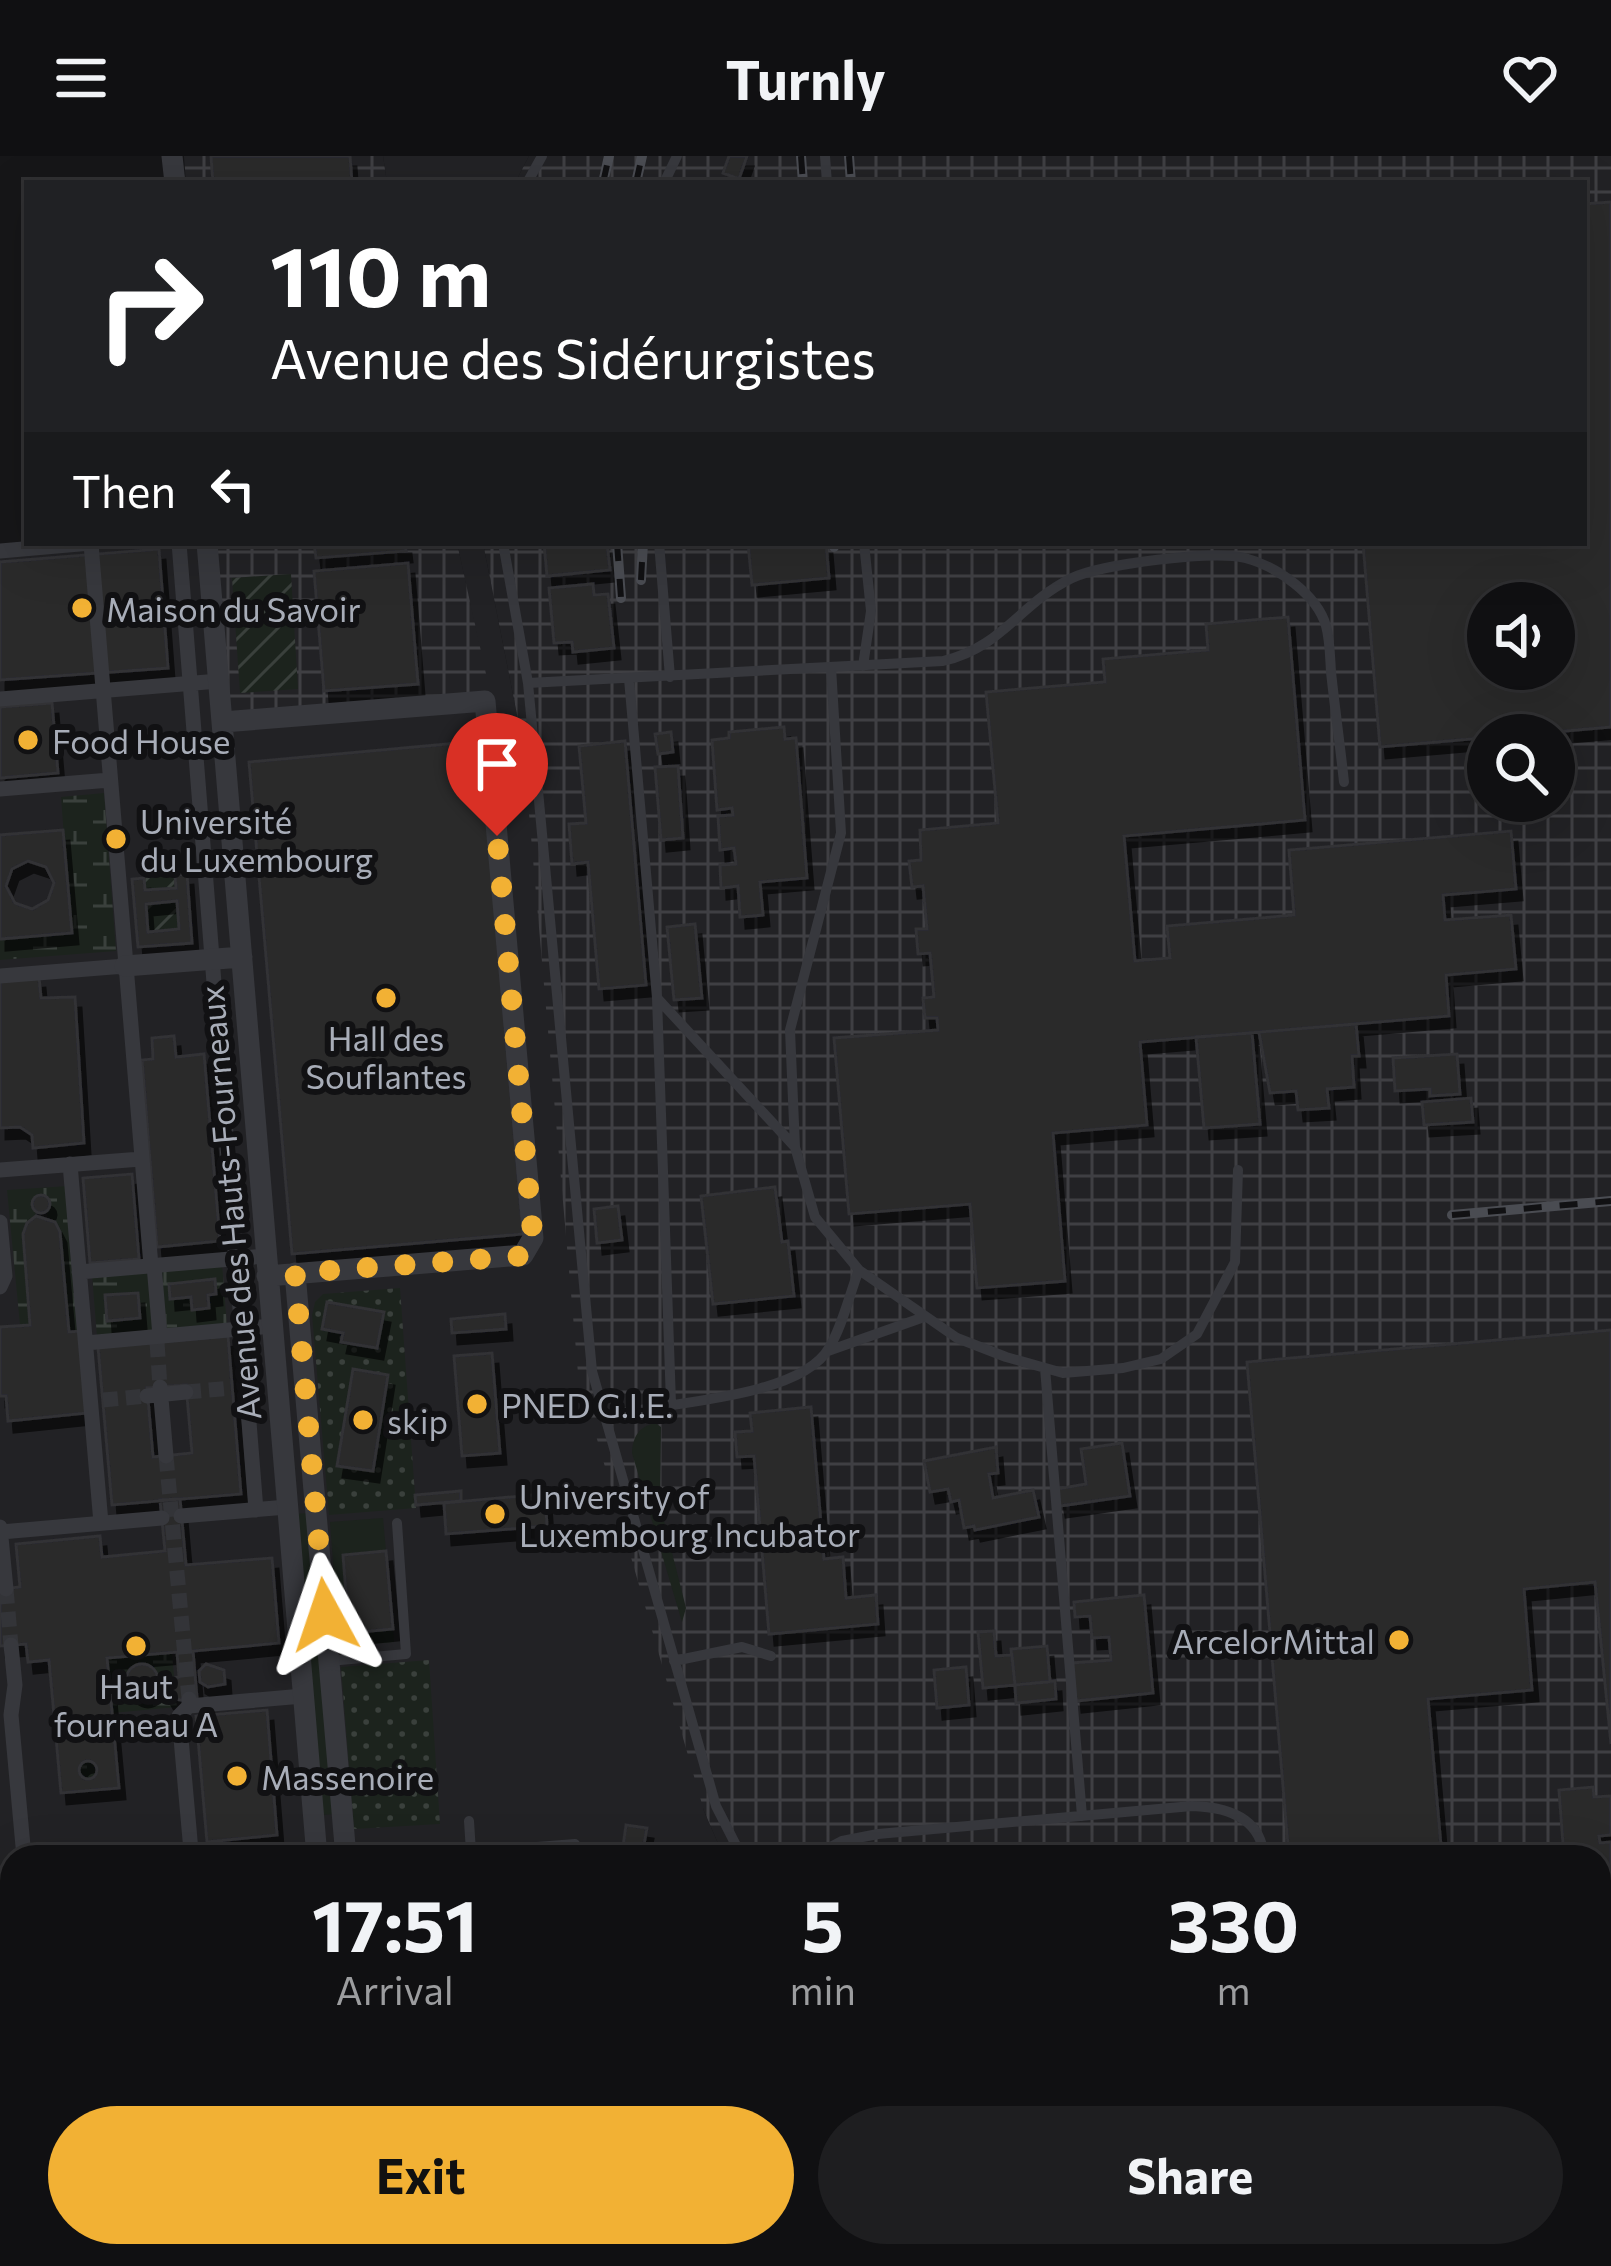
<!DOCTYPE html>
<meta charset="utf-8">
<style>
:root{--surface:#101012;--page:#1e1e20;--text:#f1f3f6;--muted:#9c9d9f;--line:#303032;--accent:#f2b134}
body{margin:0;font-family:Commissioner,sans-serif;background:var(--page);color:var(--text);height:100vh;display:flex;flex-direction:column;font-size:45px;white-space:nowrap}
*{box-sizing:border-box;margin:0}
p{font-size:39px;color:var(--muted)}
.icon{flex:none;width:66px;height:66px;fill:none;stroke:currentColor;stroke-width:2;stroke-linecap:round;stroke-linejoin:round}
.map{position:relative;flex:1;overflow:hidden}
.side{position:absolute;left:0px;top:1689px;width:1611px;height:423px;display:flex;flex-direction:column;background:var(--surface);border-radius:36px 36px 0 0;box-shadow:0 12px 48px #0002,0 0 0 3px var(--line)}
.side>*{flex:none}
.top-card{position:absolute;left:24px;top:24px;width:1563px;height:366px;border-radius:0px;box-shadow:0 12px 48px #0002,0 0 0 3px var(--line);background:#202124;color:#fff;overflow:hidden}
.fabs{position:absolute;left:1467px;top:426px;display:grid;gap:24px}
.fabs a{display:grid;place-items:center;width:108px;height:108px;border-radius:50%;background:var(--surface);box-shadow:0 12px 48px #0002,0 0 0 3px var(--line);font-size:60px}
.pin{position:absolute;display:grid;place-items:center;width:102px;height:102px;color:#fff;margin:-123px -51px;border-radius:50% 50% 50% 0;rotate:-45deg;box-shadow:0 0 12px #0007}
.pin .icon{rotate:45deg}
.me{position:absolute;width:132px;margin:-66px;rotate:355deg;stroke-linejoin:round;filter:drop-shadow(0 0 9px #0008)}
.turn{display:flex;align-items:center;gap:42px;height:252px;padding:0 48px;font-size:54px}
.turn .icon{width:156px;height:156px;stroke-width:2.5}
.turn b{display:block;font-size:84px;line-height:102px}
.then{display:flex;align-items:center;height:114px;padding:0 48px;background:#0003;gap:24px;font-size:45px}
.eta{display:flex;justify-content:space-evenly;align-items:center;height:204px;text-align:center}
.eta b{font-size:72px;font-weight:700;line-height:84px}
.primary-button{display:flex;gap:24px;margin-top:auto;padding:24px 48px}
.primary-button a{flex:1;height:138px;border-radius:72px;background:var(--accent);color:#111;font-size:48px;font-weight:700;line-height:138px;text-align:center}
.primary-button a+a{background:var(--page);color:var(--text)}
header{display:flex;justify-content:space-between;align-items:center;height:156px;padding:0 48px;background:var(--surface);font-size:54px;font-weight:700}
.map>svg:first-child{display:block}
</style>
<header><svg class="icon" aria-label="menu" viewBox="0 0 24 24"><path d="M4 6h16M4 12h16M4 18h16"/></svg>Turnly<svg class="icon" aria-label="heart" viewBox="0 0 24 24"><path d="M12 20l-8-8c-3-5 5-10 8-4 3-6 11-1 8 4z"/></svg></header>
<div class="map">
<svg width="1611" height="2110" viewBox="0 0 1611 2110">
<defs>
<pattern id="industrial-grid" width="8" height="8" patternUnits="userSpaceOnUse" patternTransform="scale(3)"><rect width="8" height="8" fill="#222225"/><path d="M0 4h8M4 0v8" fill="none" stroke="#3f3f43"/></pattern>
<pattern id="wetland-marsh" width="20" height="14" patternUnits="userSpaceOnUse" patternTransform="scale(3)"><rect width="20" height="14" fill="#1c231d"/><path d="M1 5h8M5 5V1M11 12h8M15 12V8" fill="none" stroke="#3a403c"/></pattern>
<pattern id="park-dots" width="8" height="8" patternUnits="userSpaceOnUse" patternTransform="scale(3)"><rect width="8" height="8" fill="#1c231d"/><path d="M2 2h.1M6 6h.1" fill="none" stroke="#3a403c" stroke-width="1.8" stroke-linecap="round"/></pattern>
<pattern id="garden-furrows" width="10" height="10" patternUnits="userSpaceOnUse" patternTransform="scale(3)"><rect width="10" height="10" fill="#1c231d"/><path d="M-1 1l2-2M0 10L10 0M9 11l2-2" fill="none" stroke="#3a403c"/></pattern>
<filter id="shadow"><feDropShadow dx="6" dy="11" stdDeviation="0" flood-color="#0009"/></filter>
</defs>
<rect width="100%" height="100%" fill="#161618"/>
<path fill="#222225" d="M383,0H529L515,27H387Z
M102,387H207L491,545L457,387H483L523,589L704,1655L724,1701H12V2100H1599V1922L1611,1921V2110H0V395Z"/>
<path fill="url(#industrial-grid)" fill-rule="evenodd" d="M184,0H383L387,27H186Z
M529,0H1611V1921L1599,1922V1701H724L704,1655L578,1217L523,589L483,387H1584V27H515ZM1488,447H1554V513H1488ZM1488,579H1554V645H1488Z
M207,387H457L492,545L223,566Z"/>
<path fill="#1c231d" d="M655,1267L661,1271L660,1349L686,1452L682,1466L632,1297C633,1280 639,1271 655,1267Z
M310,1357L336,1658L320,1659L293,1358Z
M383,1362L386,1395L343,1399L393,1473L394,1486L361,1489V1496L340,1498L330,1366Z"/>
<path fill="url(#wetland-marsh)" d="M104,637L116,795L0,804V783L71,776L61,641Z
M68,1030L81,1175L69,1176L60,1076L55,1066L47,1060L49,1043L40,1038L32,1044L36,1060L27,1067L23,1077L30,1169H20L7,1034Z
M222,1108L227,1169L167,1175L161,1113Z
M148,1114L153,1176L97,1181L92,1119Z
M172,1497L174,1520L166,1523L163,1533L168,1541L176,1543L177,1551L112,1557L119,1632L61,1637L50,1508Z"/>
<path fill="url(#park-dots)" d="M400,1132L416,1352L329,1359L312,1159L315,1146L323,1138Z
M429,1504L440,1668L354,1673L341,1511Z"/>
<path fill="url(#garden-furrows)" d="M291,418L298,533L240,537L232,422Z
M175,719L180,788L149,790L144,722Z"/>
<path fill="#29292c" stroke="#303034" stroke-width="3" fill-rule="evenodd" filter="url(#shadow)" d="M211,0H350L352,27H213Z
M729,0H747L739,23L723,17Z
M1611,46V571L1380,591L1363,387H1584V48ZM1488,447H1554V513H1488Z
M314,387H405L406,395L316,402Z
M544,387H607L610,414L547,420Z
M748,387H826L829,422L752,429Z
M159,393L168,512L0,524V406Z
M408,407L418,528L324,535L314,415Z
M593,428L594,439L608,438L614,492L573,496L572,486L554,487L549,432Z
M1288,461L1305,664L1124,680L1135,805L1170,802L1167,770L1294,759L1289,694L1511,675L1516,733L1443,739L1445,764L1511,759L1516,813L1446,819L1449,860L1140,886L1147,969L1053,977L1065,1125L977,1132L970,1048L849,1058L834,882L938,874L937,862H925L923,842L934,841L930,797L918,798L916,773H927L923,730L912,731L909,705L921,704L920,674L998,667L986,536L1105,526L1103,503L1208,494L1206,468Z
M52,547L58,617L0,622V551Z
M784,571L785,583L796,582L807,722L760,726L763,759L740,761L738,730L721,732L720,709L736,708L734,692L720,694L718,660L733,659L732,652L717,654L712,584L729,582V576Z
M671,576L673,596L658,598L655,578Z
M481,585L523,1078L292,1098L249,606Z
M625,585L646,829L599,833L588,706L572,708L569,668L586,667L579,590Z
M678,610L683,682L661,684L655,611Z
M63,674L72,777L0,783V679ZM28,705L46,711L54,727L48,744L32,753L15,747L6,730L12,713Z
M187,718L192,787L138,791L132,723L144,722L145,734L176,732L175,719ZM177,745L179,773L148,776L146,748Z
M695,768L702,842L674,844L667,771Z
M39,821L41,842L75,841L84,987L33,992L32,979L20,971L0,972V824Z
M1356,868L1359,900H1352L1354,931L1327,933L1329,952L1298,954L1296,935L1270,937L1259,876Z
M1252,877L1260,968L1204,972L1196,881Z
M174,880L176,901L204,898L220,1085L157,1091L142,904L153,903L152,882Z
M1457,898L1460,938L1430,940V933L1395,935L1393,902Z
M1471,942L1473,966L1424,969L1422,946Z
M132,1018L139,1103L90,1107L83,1022Z
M775,1031L782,1086L788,1085L794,1140L713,1148L701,1040Z
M32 1048a9 9 0 1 1 18 0a9 9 0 1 1-18 0Z
M618,1050L622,1084L597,1087L594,1053Z
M36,1060L55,1066L60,1076L69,1176L81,1175L87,1257L8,1265L6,1240H0V1171L30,1169L23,1078L27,1067Z
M215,1123L216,1138L208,1139L209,1152L192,1154L191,1141L170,1143L169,1128Z
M138,1137L140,1162L107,1165L105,1139Z
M327,1146L384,1156L377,1192L341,1186L343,1177L322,1173Z
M505,1158L506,1173L452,1177L451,1163Z
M1611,1174V1588L1595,1426L1524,1433L1532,1534L1428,1543L1442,1701H1289L1247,1206Z
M228,1180L241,1338L112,1349L98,1191ZM186,1229L192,1297L153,1301L147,1232Z
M492,1197L500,1297L462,1300L454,1200Z
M353,1213L388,1219L373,1315L337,1310Z
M811,1251L824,1403L843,1401L846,1442L876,1439L878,1468L769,1478L754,1300L737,1301L735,1276L752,1275L750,1257Z
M1122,1287L1130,1340L1060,1350L1057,1333L1086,1328L1081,1293Z
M996,1291L998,1317L989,1318L993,1342L1033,1334L1039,1361L975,1374L974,1370L964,1372L959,1344L951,1346L948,1333L930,1336L924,1305Z
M461,1335V1345L416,1349L415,1339Z
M545,1338L547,1370L446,1378L444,1347Z
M180,1343L186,1409L272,1402L279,1487L193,1495L197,1542L181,1544L168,1542L163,1533L166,1523L179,1521L177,1496L107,1502L119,1632L61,1637L49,1504L28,1506L26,1488L0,1490V1433L20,1431L16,1388L100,1380L102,1401L165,1395L160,1344Z
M386,1395L393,1473L349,1477L343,1399Z
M1144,1439L1153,1537L1076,1545L1072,1507L1111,1504L1109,1481L1092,1482L1090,1460L1075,1461L1074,1446Z
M994,1475L996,1500L1012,1499L1015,1529L983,1532L978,1476Z
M1047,1490L1050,1526L1015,1529L1011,1493Z
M126 1524a16 16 0 1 1 32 0a16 16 0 1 1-32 0Z
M206,1508L224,1514L225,1528L208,1531L200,1526L199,1515Z
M966,1511L969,1549L937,1552L934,1514Z
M1055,1525L1056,1543L1016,1547L1015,1529Z
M267,1554L277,1679L207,1686L196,1560Z
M79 1614a9 9 0 1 1 18 0a9 9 0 1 1-18 0Z
M1593,1631L1594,1641L1611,1640V1679L1599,1680L1600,1687L1611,1686V1738L1599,1739V1701H1564L1559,1634Z
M626,1669L647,1672L643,1694L623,1691Z
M12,1755V2020L0,2017V1756Z
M1611,1811V1890L1599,1891V1813Z"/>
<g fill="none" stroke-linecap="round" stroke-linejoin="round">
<path stroke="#333438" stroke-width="15" stroke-dasharray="15 8" stroke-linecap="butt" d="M157,1186L160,1231
M186,1236L232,1232
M103,1244L147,1240
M166,1300L189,1543
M6,1433L11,1489"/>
<path stroke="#37383d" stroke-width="10" d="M825,0L827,27
M527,27L542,0
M664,27L677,0
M503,387L528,527L592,1215L716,1650L742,1701
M659,387L670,521
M863,510L871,455L864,387
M629,523L657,842
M528,527L943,505C1003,491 1019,448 1072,422C1102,408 1212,394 1245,402C1276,410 1317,438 1326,470C1330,484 1330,501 1331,516C1335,553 1340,589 1344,626
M795,991L790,874L841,677L831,511
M828,1195L924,1161
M1045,1212L1082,1660
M671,1247L657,842L795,991L815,1061L859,1114L957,1182L1006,1201L1063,1217L1123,1212L1161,1203L1197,1178L1235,1106L1238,1014
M604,1260C660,1247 800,1243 829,1192C843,1169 849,1139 859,1114
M329,1505L406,1498L397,1367
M674,1505L742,1491L771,1500
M469,1665L471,1696
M448,1698L575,1688
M812,1701L842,1685L878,1678L1192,1650C1226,1651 1261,1661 1264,1701
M1599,1799L1611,1798
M1599,1912L1611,1911"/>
<path stroke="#37383d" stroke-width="15" d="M179,387L256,1354
M91,388L151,1110
M0,395L91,387
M0,543L219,525
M0,633L110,624
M0,820L125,810
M70,1008L101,1367
M0,1014L141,1003
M0,1066L5,1120L0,1131
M154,1109L160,1180
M79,1116L266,1100
M86,1187L272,1170
M160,1231L166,1300
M147,1240L186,1236
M181,1360L287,1351
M0,1371L6,1433
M1,1376L162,1362
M11,1489L15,1529L11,1559L24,1701
M189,1543V1550L179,1560L191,1695
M189,1550L303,1540
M52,2100L53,2110"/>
<path stroke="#37383d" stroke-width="21" d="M172,0L175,27
M207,387L317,1701
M223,566L485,545L533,1082L523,1099L267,1120
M125,810L242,801
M295,1117L346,1701
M412,1701L448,1698
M0,1733L12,1732"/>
<defs>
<path id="rail" d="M801,0L803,27
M849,0L851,27
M603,27L609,0
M636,27L642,0
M617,387L621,442
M833,387L834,391
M641,424L643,387
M1452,1059L1611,1045
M1599,1959L1611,1958
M1599,1986L1611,1984
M1599,2027L1611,2026
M1599,2056L1611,2055
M1599,2081L1611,2080
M257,2100L309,2110
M509,2100L562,2110
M582,2100L638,2110
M679,2100L731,2110
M338,2102L379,2110
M1016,2105L1092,2100
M922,2109L965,2100
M815,2110L934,2100
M988,2110L1032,2101
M1135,2110L1248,2100
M1269,2110L1382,2100
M1422,2110L1536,2100
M1592,2110L1611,2108"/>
</defs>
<use href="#rail" stroke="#4a4c52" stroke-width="10"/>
<use href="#rail" stroke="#111113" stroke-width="6" stroke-dasharray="18" stroke-linecap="butt"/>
</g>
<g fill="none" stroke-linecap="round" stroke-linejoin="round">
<path stroke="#f2b134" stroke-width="21" stroke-dasharray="0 37.8" d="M325,1459L295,1117L523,1100L533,1082L497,680"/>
</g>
<g fill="#f2b134" stroke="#111113" stroke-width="4.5">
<circle cx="82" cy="452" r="12"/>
<circle cx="28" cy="584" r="12"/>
<circle cx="116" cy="683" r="12"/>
<circle cx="386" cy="842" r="12"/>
<circle cx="477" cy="1248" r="12"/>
<circle cx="363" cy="1264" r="12"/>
<circle cx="495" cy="1358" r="12"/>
<circle cx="1399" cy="1484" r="12"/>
<circle cx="136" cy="1490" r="12"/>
<circle cx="237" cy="1620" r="12"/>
</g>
<g text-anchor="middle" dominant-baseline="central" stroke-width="12" stroke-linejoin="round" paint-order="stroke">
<g font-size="33" fill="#a8adb8" stroke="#111113" text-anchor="start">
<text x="106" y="452">Maison du Savoir</text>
<text x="52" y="584">Food House</text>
<text x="140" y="664">Université<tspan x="140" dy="38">du Luxembourg</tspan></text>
<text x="386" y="881" text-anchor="middle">Hall des<tspan x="386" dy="38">Souflantes</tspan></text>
<text x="501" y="1248">PNED G.I.E.</text>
<text x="387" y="1264">skip</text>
<text x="519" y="1339">University of<tspan x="519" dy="38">Luxembourg Incubator</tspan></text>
<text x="1375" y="1484" text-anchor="end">ArcelorMittal</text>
<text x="136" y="1529" text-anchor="middle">Haut<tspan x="136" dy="38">fourneau A</tspan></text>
<text x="261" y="1620">Massenoire</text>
</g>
<g font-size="33" fill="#a8adb8" stroke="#111113">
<text transform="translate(229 1047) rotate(-95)">Avenue des Hauts-Fourneaux</text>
</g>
</g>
</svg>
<div class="fabs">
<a><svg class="icon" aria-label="sound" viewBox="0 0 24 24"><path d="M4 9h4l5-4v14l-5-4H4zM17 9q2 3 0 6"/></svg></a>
<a><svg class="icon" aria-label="search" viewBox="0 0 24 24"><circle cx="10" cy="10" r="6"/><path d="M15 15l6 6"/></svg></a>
</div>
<div class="pin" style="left:497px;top:680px;background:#d93025"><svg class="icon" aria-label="arrive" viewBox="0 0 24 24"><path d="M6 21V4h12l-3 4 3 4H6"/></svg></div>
<svg class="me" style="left:325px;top:1459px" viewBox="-20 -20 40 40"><path d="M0-17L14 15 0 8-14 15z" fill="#f2b134" stroke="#fff" stroke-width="4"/></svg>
<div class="top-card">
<div class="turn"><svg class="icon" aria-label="right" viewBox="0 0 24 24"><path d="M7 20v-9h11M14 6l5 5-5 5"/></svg><div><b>110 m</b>Avenue des Sidérurgistes</div></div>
<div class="then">Then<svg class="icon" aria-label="left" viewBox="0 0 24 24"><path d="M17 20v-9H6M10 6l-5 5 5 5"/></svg></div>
</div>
<section class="side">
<div class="eta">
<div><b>17:51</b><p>Arrival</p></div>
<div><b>5</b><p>min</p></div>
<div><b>330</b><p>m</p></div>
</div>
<div class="primary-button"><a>Exit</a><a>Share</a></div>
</section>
</div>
